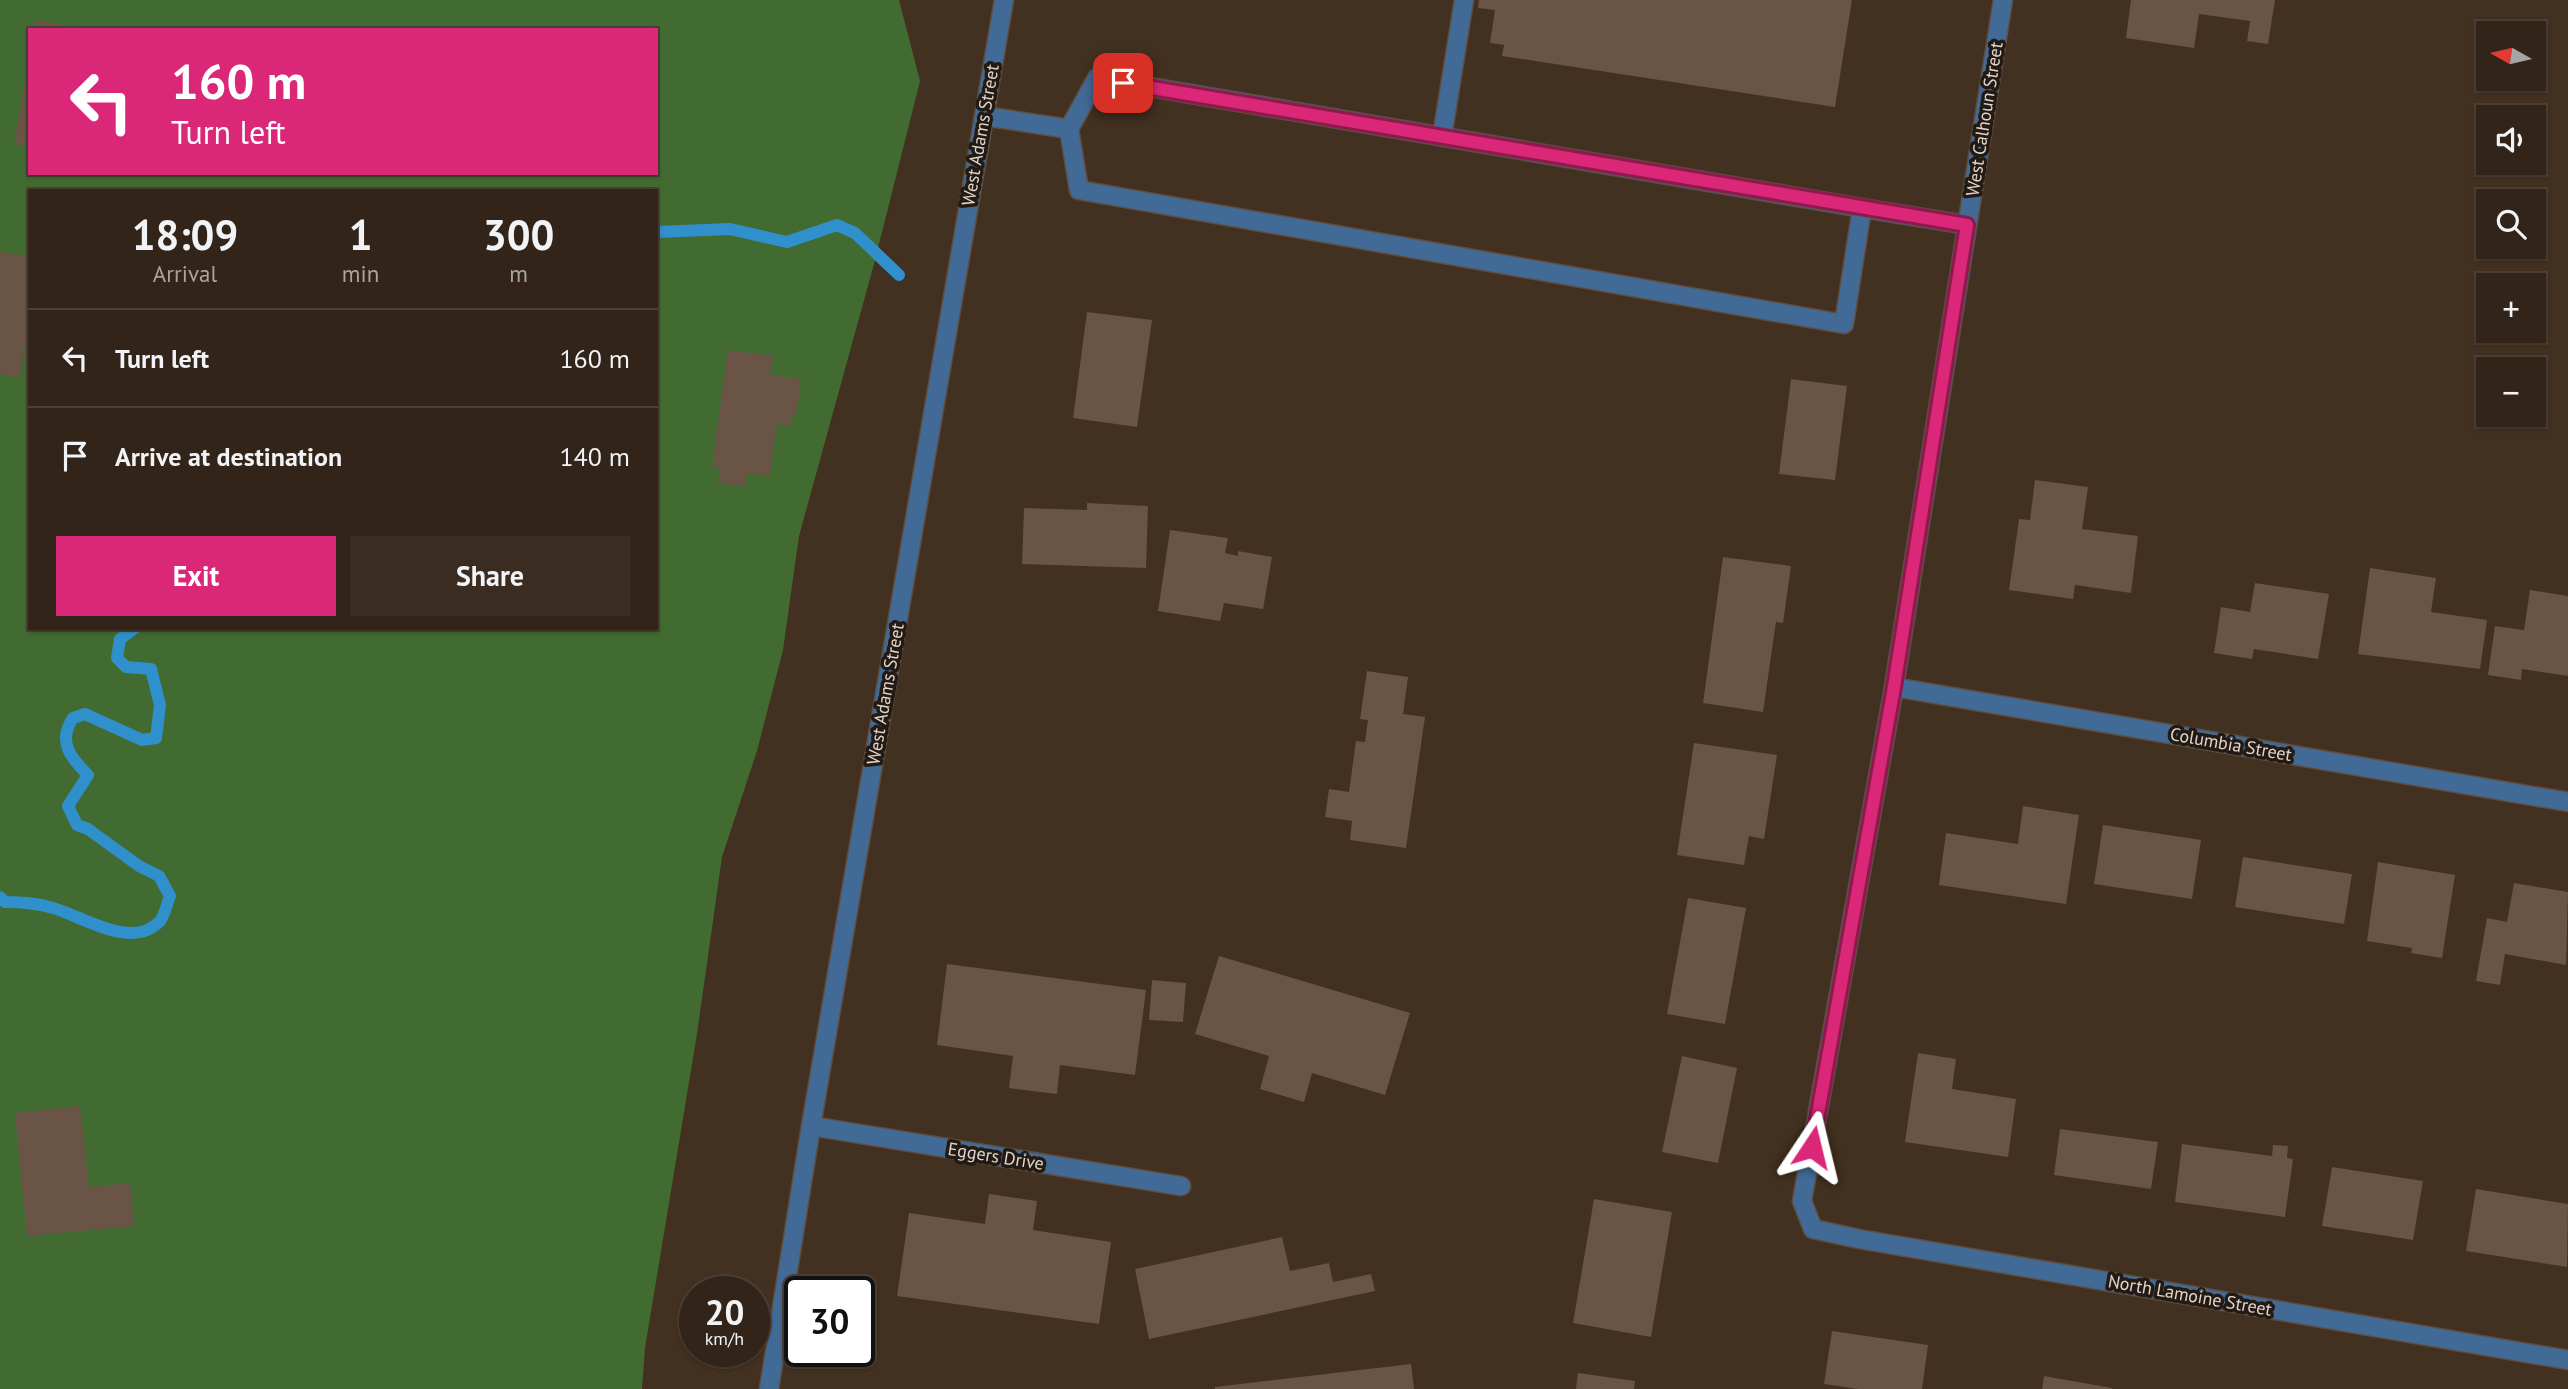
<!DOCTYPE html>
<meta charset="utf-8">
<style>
:root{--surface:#322418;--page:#3a2c21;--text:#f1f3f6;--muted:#a8a4a2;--line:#4d4137;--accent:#db2777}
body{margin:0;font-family:"PT Sans",sans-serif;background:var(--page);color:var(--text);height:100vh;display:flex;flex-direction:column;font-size:26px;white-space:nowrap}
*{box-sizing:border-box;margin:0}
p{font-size:23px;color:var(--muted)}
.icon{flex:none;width:38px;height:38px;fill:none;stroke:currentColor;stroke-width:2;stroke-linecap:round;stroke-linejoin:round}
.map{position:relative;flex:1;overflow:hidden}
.details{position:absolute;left:28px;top:189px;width:630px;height:441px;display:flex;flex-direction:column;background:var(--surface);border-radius:0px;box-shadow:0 2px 5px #0004,0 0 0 2px var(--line)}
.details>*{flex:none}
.guide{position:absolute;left:28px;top:28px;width:630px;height:147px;border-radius:0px;box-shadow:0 2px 5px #0004,0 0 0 2px var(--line);background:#db2777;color:#fff;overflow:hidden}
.needle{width:46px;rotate:278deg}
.tools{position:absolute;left:2476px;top:21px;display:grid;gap:14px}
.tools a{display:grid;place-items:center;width:70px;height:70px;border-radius:0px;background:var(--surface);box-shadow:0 2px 5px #0004,0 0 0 2px var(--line);font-size:35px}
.speed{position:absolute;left:679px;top:1276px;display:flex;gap:14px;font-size:35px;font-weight:700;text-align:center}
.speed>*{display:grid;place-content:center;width:91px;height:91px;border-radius:50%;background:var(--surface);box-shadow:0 2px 5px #0004,0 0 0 2px var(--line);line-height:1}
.speed small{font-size:18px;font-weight:400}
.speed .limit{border:4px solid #111;border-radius:10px;background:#fff;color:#111}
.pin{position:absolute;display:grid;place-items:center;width:60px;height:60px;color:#fff;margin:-30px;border-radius:14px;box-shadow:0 4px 10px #0006}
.me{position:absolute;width:77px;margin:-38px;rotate:10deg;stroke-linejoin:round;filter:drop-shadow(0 0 5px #0008)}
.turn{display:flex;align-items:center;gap:24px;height:147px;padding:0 28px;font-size:32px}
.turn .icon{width:91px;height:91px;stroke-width:2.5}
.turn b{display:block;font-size:49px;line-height:60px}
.eta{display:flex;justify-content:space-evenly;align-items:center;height:119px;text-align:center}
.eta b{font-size:42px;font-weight:600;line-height:49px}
.cta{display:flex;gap:14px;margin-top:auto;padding:14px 28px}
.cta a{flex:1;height:80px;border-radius:0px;background:var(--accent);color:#fff;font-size:28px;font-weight:600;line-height:80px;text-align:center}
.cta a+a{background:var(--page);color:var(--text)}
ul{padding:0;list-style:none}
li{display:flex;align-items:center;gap:21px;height:98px;padding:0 28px;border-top:2px solid var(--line)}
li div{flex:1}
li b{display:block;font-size:26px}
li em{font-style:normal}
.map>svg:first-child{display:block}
</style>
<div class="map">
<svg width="2568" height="1389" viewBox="0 0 2568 1389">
<rect width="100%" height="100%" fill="#423020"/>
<path fill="#416b31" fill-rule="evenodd" d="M0,0H899L920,81L874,264L799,536L783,650L757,751L722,857L697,1034L645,1348L642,1389H0ZM30,30H656V173H30ZM30,191H656V628H30Z"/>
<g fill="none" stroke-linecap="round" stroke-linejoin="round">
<path stroke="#3090cb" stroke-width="12" d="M656,232L730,229L787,242L837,225L855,233L899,275
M0,897L5,902C21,902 37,903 53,908C82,916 132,951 160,921C165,915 167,903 170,896L159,876L139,866L88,829L77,825L68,806L88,775C71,758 57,742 73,718L85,714L142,740L156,738L160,705L151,669L126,667L117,658L120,639L135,628"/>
</g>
<path fill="#695445" d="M1479,0H1852L1835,107L1502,56L1504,45L1490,43L1495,10L1478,8Z
M2131,0H2275L2268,44L2247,41L2250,21L2199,14L2194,48L2126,38Z
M35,20L85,28V30H34Z
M28,62H30V147L14,144Z
M0,252L30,256V310L20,377L0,374Z
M1087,312L1152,320L1137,427L1073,418Z
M728,350L773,356L770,375L801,379L796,415H792L790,426L776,424L770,476L747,473L745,487L718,483L720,468L712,466Z
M1791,379L1847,386L1835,480L1779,474Z
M2035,480L2088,487L2082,529L2138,536L2131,593L2075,585L2073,599L2009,590L2019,519L2030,520Z
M1087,503L1148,506L1146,568L1022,564L1024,508L1087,510Z
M1170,530L1228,538L1225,553L1238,556V551L1272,557L1263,609L1224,603L1220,621L1158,611Z
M1723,557L1791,566L1783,623L1776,622L1763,712L1703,703Z
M2370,568L2436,578L2431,612L2487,620L2480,669L2358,654Z
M2255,583L2329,594L2318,659L2254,649L2252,659L2214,653L2221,607L2250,612Z
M2530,590L2568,596V676L2522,669L2521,680L2488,675L2495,626L2524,630Z
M1367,671L1408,677L1403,714L1425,717L1406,848L1350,840L1352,821L1325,817L1329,789L1349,792L1356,741L1365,742L1368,720L1360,719Z
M1694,743L1777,755L1764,839L1749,836L1744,865L1677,855Z
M2023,806L2079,815L2066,904L1939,885L1946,833L2018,844Z
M2103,825L2201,840L2192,899L2094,884Z
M2243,857L2352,874L2344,924L2235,907Z
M2378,862L2455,875L2442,958L2411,953L2412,948L2367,941Z
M2514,883L2568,892L2566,965L2505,954L2500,985L2476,981L2487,918L2507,922Z
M1688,898L1746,908L1725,1024L1667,1014Z
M1219,956L1410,1013L1385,1095L1312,1073L1304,1102L1260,1089L1269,1056L1195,1034Z
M947,964L1146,990L1135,1075L1060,1065L1057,1094L1009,1088L1013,1056L937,1045Z
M1152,980L1186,983L1183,1022L1149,1020Z
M1918,1053L1956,1059L1952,1089L2016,1099L2008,1157L1905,1142Z
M1682,1056L1737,1068L1718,1163L1662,1152Z
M80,1106L89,1187L130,1183L134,1226L27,1236L15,1113Z
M2060,1129L2158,1142L2151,1189L2054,1175Z
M2182,1144L2272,1156L2273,1145L2288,1146L2287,1158L2293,1159L2285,1217L2175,1202Z
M2332,1167L2423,1181L2413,1240L2322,1226Z
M2476,1189L2568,1204L2567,1267L2466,1251Z
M989,1194L1037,1201L1033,1230L1111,1242L1099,1324L897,1296L909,1213L985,1224Z
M1594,1199L1672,1212L1651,1337L1573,1323Z
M1282,1237L1290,1271L1329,1263L1333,1282L1371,1274L1375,1291L1149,1339L1135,1269Z
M1832,1331L1928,1345L1922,1389H1858L1824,1384Z
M1411,1364L1414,1389H1215V1387Z
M1578,1373L1635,1381L1634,1389H1576Z
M2044,1376L2112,1388V1389H2042Z"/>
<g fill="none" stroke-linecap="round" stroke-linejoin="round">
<defs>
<path id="service" d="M984,116L1069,129L1079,190L1844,324L1862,208L1097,78L1069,129
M1442,137L1464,0
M1862,208L1967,225"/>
<path id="minor" d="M2003,0L1894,687L1802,1201L1813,1229L1859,1239L2568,1360
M1894,687L2568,802
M811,1126L1181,1186"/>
<path id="tertiary" d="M769,1389L811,1126L1004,0"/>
</defs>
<use href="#service" stroke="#5f4e3f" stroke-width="21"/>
<use href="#minor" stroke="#5f4e3f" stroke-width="21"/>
<use href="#tertiary" stroke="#5f4e3f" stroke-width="21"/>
<use href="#service" stroke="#426a96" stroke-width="18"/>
<use href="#minor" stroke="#426a96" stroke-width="18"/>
<use href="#tertiary" stroke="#426a96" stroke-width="18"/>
</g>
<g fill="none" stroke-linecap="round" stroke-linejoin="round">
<defs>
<path id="route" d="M1123,83L1967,225L1894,687L1812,1147"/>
</defs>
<use href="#route" stroke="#8e194d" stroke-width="18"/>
<use href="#route" stroke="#db2777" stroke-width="12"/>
</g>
<g text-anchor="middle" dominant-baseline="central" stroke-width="7" stroke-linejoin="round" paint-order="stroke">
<g font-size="18" fill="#e1d5cb" stroke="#221a13">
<text transform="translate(1984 119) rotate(-81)">West Calhoun Street</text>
<text transform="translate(980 135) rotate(-80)">West Adams Street</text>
<text transform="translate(885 694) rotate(-80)">West Adams Street</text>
<text transform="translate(2231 744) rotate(10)">Columbia Street</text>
<text transform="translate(996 1156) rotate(9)">Eggers Drive</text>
<text transform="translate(2190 1295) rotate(10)">North Lamoine Street</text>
</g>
</g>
</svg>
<div class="tools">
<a><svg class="needle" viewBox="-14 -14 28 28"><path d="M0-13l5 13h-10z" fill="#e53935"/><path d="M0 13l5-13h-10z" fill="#a8a4a2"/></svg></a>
<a><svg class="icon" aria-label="sound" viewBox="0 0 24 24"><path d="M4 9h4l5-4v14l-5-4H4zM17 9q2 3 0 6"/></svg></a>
<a><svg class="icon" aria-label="search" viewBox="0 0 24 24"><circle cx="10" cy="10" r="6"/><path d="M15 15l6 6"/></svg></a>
<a>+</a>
<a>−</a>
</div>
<div class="speed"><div>20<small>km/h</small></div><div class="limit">30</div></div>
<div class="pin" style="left:1123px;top:83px;background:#d93025"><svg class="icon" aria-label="arrive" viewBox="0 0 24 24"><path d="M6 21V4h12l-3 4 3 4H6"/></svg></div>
<svg class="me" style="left:1812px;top:1147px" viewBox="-20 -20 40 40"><path d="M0-17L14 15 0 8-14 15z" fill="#db2777" stroke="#fff" stroke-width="4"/></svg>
<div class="guide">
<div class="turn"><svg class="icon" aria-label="left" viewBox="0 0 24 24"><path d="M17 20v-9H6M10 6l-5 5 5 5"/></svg><div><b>160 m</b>Turn left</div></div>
</div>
<section class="details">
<div class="eta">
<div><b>18:09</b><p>Arrival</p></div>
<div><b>1</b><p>min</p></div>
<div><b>300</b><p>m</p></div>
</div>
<ul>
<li><svg class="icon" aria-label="left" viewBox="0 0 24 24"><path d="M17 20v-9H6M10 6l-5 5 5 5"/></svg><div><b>Turn left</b></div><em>160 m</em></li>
<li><svg class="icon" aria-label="arrive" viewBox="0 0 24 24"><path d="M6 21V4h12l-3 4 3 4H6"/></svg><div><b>Arrive at destination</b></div><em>140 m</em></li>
</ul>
<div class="cta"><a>Exit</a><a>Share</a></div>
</section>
</div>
